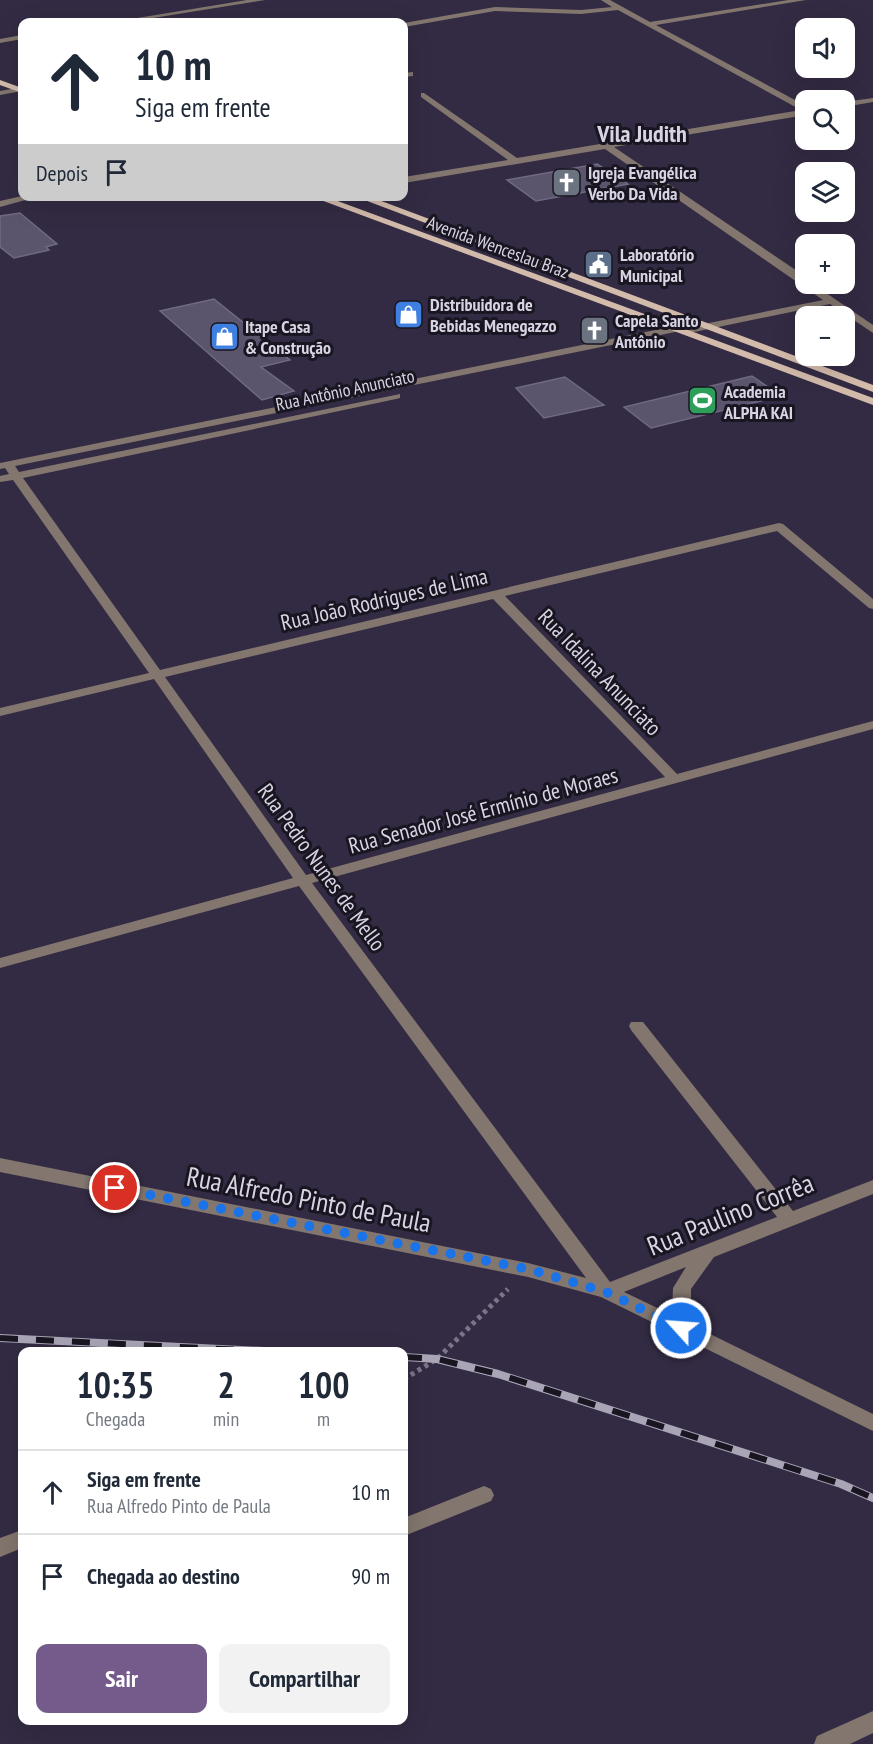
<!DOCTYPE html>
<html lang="pt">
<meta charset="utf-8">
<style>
:root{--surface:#fff;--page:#f2f2f3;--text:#1f2937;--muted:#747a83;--line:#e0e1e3;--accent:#745b8c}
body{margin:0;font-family:"PT Sans Narrow",sans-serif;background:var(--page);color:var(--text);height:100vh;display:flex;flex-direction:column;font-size:22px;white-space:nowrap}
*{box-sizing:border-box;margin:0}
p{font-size:20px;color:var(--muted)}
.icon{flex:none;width:33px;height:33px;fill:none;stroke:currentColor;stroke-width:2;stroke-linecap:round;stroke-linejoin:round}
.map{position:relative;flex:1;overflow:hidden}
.sheet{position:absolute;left:18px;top:1347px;width:390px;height:378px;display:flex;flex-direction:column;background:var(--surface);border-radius:12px;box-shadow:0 6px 24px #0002}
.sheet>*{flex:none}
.banner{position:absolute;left:18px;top:18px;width:390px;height:183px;border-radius:12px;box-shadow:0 6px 24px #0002;background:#fff;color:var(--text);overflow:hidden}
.buttons{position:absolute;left:795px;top:18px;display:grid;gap:12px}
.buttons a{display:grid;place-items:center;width:60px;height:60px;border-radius:12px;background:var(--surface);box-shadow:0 6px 24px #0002;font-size:30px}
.pin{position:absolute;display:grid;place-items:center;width:51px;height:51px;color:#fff;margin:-26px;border:3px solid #fff;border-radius:50%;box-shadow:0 2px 6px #0007}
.me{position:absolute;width:66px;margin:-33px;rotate:296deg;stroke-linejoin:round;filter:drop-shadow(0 0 4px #0008)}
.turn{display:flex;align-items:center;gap:21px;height:126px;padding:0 18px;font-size:27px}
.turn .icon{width:78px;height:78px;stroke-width:2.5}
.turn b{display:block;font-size:42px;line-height:51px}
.then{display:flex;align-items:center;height:57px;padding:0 18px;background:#0003;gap:12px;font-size:22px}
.eta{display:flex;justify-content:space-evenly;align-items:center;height:102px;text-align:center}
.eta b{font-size:36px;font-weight:600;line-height:42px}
.button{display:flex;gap:12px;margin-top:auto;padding:12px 18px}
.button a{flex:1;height:69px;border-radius:12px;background:var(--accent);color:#fff;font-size:24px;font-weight:600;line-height:69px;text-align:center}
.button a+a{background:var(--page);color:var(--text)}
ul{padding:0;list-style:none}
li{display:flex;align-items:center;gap:18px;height:84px;padding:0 18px;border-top:2px solid var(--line)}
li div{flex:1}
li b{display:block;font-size:22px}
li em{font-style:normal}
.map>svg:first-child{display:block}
</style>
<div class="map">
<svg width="873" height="1744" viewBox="0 0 873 1744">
<rect width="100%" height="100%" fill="#332b43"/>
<path fill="#5b546d" stroke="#706983" stroke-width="1.5" d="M597,164L628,184L536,201L507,180Z
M20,213L57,244L46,247L49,250L14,258L0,247V216Z
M214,299L290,360L261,367L294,391L262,400L160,311Z
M752,376L781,396L651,428L624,407Z
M565,377L604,405L544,418L516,388Z"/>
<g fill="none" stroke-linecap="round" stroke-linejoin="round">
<path stroke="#7c7589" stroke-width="5" stroke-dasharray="4 4" stroke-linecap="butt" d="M404,1379L437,1359L508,1289"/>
<path fill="#82766e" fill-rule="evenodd" d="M247,0H265L128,22H113Z
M601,0H610L650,22L788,0H806L656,25L806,106V115L614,147L806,277V284H813L873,325V333L830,304L694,332H675L15,466L19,472L400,394V398L396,399L23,478L160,670L779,523L783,524L873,599V609L869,608L777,531L505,596L677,774L873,721V729L312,883L610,1282L777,1217L631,1030L629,1026L631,1022H643L793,1211L873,1180V1194L714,1257L691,1289V1312L704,1331L873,1414V1431L601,1297L528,1277L0,1172V1158L528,1263L586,1278L299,886L0,968V958L293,878L154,679L0,716V708L149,673L13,480L0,482V476L9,474L5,468L0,469V463L675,326H694L823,300L605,149L404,183V177L508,160L421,97V93H424L517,158L801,110L618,10L581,14L495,11L404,27V23L495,7L581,10L612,7ZM493,599L665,777L306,875L165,677ZM686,1267L673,1288L672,1315L624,1292Z
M22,35V39L0,43V39Z
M413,72V76L404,77V73Z
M22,87V91L0,95V91Z
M873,98V102L844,107V102Z
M22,196H40L0,207V201Z
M484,1486L491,1489L494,1495L491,1501L404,1536V1518Z
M22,1530V1548L0,1557V1538Z
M873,1711V1733L850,1744H814L817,1736Z"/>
<path fill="#d3bbab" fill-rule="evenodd" d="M0,80L22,88V93L0,85Z
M310,196H324L873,398V405Z
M354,196H368L873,385V392Z"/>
<defs>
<path id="rail" d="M0,1338L282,1352
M404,1357L437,1359L498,1374L841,1484L873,1498"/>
</defs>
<use href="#rail" stroke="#aaa5b6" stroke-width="8"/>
<use href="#rail" stroke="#191621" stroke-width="6" stroke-dasharray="18" stroke-linecap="butt"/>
</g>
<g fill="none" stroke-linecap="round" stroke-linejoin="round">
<path stroke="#1a73e8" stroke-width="10" stroke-dasharray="0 18" d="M115,1188L528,1269L606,1292L681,1328"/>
</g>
<defs>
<symbol id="church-square" viewBox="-11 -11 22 22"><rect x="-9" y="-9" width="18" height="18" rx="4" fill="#6b7280" stroke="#191621"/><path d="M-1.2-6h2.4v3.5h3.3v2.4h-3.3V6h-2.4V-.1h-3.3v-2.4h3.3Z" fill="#fff"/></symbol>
<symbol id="civic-square" viewBox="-11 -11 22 22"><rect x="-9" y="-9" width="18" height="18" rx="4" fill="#5c6f8a" stroke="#191621"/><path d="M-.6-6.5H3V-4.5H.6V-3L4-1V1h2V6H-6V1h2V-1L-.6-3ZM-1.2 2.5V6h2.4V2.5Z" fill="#fff"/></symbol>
<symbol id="shop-square" viewBox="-11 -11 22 22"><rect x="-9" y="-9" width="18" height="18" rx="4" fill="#3f7fe0" stroke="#191621"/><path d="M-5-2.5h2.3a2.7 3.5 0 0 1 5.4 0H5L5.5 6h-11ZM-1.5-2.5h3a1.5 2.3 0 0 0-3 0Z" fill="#fff"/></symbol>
<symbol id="stadium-square" viewBox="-11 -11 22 22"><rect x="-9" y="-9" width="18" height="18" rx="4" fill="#2e9e5b" stroke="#191621"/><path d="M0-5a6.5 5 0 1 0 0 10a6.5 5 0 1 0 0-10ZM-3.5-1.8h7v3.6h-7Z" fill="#fff"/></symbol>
</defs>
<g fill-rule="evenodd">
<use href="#church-square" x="550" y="166" width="33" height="33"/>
<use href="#civic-square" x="582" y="248" width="33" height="33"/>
<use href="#shop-square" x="392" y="298" width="33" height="33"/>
<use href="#church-square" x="578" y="314" width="33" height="33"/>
<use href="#shop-square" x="208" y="320" width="33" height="33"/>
<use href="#stadium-square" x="686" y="384" width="33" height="33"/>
</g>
<g text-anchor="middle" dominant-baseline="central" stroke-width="6" stroke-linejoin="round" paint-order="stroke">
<g font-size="18" font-weight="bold" fill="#d9d4e3" stroke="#191621" text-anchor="start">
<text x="588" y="172">Igreja Evangélica<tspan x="588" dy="21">Verbo Da Vida</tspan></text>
<text x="620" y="254">Laboratório<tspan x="620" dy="21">Municipal</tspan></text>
<text x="430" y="304">Distribuidora de<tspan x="430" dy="21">Bebidas Menegazzo</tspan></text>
<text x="615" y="320">Capela Santo<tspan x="615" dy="21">Antônio</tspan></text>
<text x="245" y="326">Itape Casa<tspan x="245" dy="21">&amp; Construção</tspan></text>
<text x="724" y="391">Academia<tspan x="724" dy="21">ALPHA KAI</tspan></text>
</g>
<g font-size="18" fill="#d9d4e3" stroke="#191621">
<text transform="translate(498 247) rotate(20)">Avenida Wenceslau Braz</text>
<text transform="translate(345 390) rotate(-12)">Rua Antônio Anunciato</text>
</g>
<g font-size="22" fill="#d9d4e3" stroke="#191621">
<text transform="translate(384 599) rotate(-13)">Rua João Rodrigues de Lima</text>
<text transform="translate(600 672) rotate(46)">Rua Idalina Anunciato</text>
<text transform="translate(483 810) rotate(-15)">Rua Senador José Ermínio de Moraes</text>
<text transform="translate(322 867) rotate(54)">Rua Pedro Nunes de Mello</text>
</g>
<g font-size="24" font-weight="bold" fill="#d9d4e3" stroke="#191621">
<text x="642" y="133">Vila Judith</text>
</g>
<g font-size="27" fill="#d9d4e3" stroke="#191621">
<text transform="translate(309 1199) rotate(11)">Rua Alfredo Pinto de Paula</text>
<text transform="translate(730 1214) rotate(-22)">Rua Paulino Corrêa</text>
</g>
</g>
</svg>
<div class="buttons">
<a><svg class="icon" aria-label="sound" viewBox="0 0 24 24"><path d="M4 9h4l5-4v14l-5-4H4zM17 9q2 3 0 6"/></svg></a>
<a><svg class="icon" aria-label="search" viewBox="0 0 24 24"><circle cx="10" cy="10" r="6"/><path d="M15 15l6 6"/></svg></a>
<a><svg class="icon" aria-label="layers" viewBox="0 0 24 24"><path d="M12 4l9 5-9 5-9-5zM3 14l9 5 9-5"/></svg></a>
<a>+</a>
<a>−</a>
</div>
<div class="pin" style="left:115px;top:1188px;background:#d93025"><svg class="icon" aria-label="arrive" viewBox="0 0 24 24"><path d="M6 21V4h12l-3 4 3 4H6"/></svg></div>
<svg class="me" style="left:681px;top:1328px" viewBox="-20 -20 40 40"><circle r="17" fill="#1a73e8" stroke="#fff" stroke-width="3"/><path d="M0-11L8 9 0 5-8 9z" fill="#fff"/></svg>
<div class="banner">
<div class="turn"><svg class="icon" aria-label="ahead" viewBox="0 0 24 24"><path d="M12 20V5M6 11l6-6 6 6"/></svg><div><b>10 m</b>Siga em frente</div></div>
<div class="then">Depois<svg class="icon" aria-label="arrive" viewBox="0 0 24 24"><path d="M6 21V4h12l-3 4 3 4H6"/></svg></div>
</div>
<section class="sheet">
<div class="eta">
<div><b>10:35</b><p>Chegada</p></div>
<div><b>2</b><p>min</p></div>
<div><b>100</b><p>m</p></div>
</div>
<ul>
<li><svg class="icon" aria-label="ahead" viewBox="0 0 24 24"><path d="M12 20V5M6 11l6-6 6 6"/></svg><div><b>Siga em frente</b><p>Rua Alfredo Pinto de Paula</p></div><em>10 m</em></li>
<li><svg class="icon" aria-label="arrive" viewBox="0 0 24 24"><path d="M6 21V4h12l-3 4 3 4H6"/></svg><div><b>Chegada ao destino</b></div><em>90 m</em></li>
</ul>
<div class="button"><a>Sair</a><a>Compartilhar</a></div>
</section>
</div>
